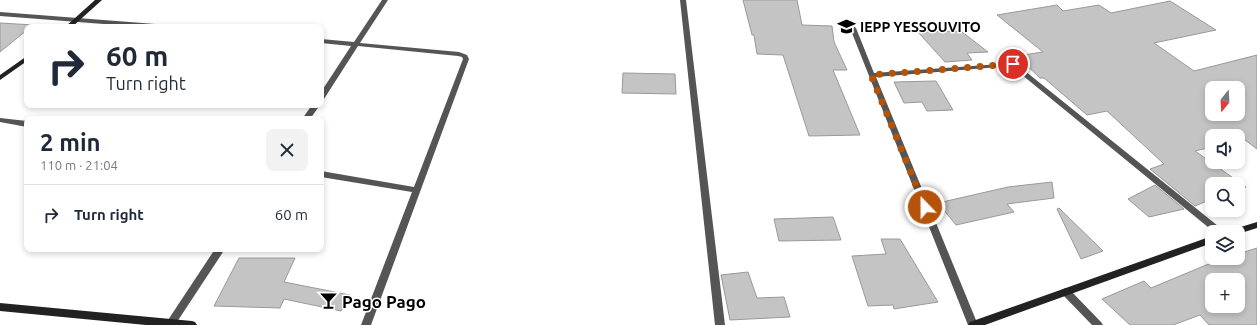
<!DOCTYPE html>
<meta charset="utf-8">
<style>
:root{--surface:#fff;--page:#f2f2f3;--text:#1f2937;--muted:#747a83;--line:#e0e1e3}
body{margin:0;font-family:Ubuntu,sans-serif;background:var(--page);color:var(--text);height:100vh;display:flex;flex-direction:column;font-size:15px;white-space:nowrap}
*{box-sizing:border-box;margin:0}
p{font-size:13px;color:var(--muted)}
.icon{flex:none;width:22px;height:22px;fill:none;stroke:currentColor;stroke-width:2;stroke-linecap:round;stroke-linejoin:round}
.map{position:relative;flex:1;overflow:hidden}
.drawer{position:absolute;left:24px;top:116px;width:300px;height:136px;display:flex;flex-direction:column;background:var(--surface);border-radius:8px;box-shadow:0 2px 6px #0003}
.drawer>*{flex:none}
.guide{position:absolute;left:24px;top:24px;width:300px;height:84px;border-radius:8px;box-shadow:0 2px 6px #0003;background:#fff;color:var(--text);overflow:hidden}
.needle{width:26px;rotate:198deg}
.buttons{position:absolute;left:1205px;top:81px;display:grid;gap:8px}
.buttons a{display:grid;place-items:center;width:40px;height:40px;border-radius:8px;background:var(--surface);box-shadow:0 2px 6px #0003;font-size:20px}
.pin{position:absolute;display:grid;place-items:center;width:34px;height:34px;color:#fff;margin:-17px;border:2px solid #fff;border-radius:50%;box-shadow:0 1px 4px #0007}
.me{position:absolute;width:44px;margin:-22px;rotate:338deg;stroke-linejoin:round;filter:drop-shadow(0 0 3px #0008)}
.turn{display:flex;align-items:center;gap:14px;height:84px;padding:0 16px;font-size:18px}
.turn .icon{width:52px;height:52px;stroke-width:2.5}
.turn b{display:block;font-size:28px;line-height:34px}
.round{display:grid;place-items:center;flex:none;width:42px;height:42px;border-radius:8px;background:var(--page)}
.headline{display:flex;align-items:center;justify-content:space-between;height:68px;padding:0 16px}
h1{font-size:24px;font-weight:700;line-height:30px}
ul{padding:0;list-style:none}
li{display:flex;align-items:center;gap:12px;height:60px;padding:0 16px;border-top:1px solid var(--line)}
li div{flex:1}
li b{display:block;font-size:15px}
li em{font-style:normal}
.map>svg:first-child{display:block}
</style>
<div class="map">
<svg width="1257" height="325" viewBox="0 0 1257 325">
<rect width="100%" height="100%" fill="#fff"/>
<path fill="#c4c4c4" stroke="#999" fill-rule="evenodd" d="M743,0H797L802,25L832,26L834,42L847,70H833L860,135L809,136L783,55L757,54L754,35H752Z
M1170,1L1216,30L1154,43L1194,71L1257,55V149L1245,140L1238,142V136H1212V147L1195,151L1246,187L1238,190V184H1212V199L1195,206L1150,169L1164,164L1107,111L1087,115L1044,78H1040L1017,56L1043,52L997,15L1057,5L1063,11L1099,5L1111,13ZM1212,88H1238V114H1212Z
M0,23L34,25L27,27V30L0,52Z
M961,31L988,52L967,53L972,60L945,62L918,32Z
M623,73L675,74L676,94L622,93Z
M936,81L953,110L927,111L922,102L904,103L894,82Z
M1052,182L1054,198L1007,204L1014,212L956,225L938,203L1008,187Z
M1155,185L1184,209L1149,217L1128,199Z
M1059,208L1103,251L1081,259L1057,209Z
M833,217L841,240L779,241L774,219Z
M881,239H900L938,302L894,309L893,305L868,306L852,256L886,254Z
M1257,248V325H1209L1200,315L1173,325H1130L1102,299L1144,281L1151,288L1223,258H1238V254ZM1212,280H1238V306H1212Z
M239,258H295L284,282L350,295L341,311L284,299L280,308L214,306Z
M748,272L757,298L784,297L790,317L730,320L721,275Z"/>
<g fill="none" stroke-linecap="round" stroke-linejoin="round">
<path fill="#555" fill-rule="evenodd" d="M382,0H388L360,43L459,52L467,55L469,59L371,325H361L412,192L321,177V171L414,187L463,59L462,57L458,56L358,46L324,99H321V92L351,46L321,43V39L354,42Z
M680,0H686L725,325H715Z
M0,12L168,25L171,27H143L0,16Z
M853,26L856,28L874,73L1015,63L1223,230L1224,232H1214L1011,66L876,77L978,325H968L850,28Z
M312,105H320L310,119H302Z
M0,118L27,121V127L0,122Z
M215,249H225L175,325H167L166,323L168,320Z
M1066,288L1069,289L1101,322L1103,325H1092L1063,295L1061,292L1063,289Z"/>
<path fill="#222" fill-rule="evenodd" d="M95,0H102L72,27H65Z
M27,56V61L0,80V75Z
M1257,222V228L1238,234V232H1230L1231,230Z
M1212,236V243L985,325H968L970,322Z
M0,303L192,321L195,322L197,325H146L0,311Z"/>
</g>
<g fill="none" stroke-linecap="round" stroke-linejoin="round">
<path stroke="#b45309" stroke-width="7" stroke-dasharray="0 12.6" d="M925,207L871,75L1013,64"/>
</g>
<defs>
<symbol id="school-bare" viewBox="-9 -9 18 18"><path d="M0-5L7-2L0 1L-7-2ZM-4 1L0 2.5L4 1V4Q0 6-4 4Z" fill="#000" stroke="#fff" stroke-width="2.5" paint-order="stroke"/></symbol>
<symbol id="bar-bare" viewBox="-9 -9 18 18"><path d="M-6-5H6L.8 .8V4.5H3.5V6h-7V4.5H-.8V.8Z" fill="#000" stroke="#fff" stroke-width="2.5" paint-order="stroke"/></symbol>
</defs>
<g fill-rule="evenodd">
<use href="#school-bare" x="834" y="14" width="25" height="25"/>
<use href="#bar-bare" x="316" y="288" width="25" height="25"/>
</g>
<g text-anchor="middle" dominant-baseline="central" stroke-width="3" stroke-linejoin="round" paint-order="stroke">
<g font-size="14" font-weight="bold" fill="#000" stroke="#fff" text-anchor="start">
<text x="860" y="27">IEPP YESSOUVITO</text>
</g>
<g font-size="17" font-weight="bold" fill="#000" stroke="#fff" text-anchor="start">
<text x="342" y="301">Pago Pago</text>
</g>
</g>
</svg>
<div class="buttons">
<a><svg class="needle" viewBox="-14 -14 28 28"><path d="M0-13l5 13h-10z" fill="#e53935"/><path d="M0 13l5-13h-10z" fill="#747a83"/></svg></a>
<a><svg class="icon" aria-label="sound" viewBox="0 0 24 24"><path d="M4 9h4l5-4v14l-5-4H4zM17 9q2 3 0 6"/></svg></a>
<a><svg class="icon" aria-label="search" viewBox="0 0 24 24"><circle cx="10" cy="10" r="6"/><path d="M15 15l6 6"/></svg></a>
<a><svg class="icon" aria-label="layers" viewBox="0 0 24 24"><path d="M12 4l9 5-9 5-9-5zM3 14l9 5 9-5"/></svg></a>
<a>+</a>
</div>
<div class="pin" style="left:1013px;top:64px;background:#d93025"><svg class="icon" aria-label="arrive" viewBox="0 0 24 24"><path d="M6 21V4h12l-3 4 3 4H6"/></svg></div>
<svg class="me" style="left:925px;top:207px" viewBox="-20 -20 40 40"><circle r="17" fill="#b45309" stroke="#fff" stroke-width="3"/><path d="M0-11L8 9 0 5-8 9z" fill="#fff"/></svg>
<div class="guide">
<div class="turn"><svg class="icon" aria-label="right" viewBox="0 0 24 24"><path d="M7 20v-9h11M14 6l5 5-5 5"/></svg><div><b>60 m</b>Turn right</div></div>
</div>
<section class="drawer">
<div class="headline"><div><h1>2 min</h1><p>110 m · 21:04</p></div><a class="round"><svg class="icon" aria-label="close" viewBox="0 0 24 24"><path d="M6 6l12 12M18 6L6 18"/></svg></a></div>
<ul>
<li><svg class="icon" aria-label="right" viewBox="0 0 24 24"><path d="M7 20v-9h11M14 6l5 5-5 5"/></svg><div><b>Turn right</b></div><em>60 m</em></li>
</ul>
</section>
</div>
